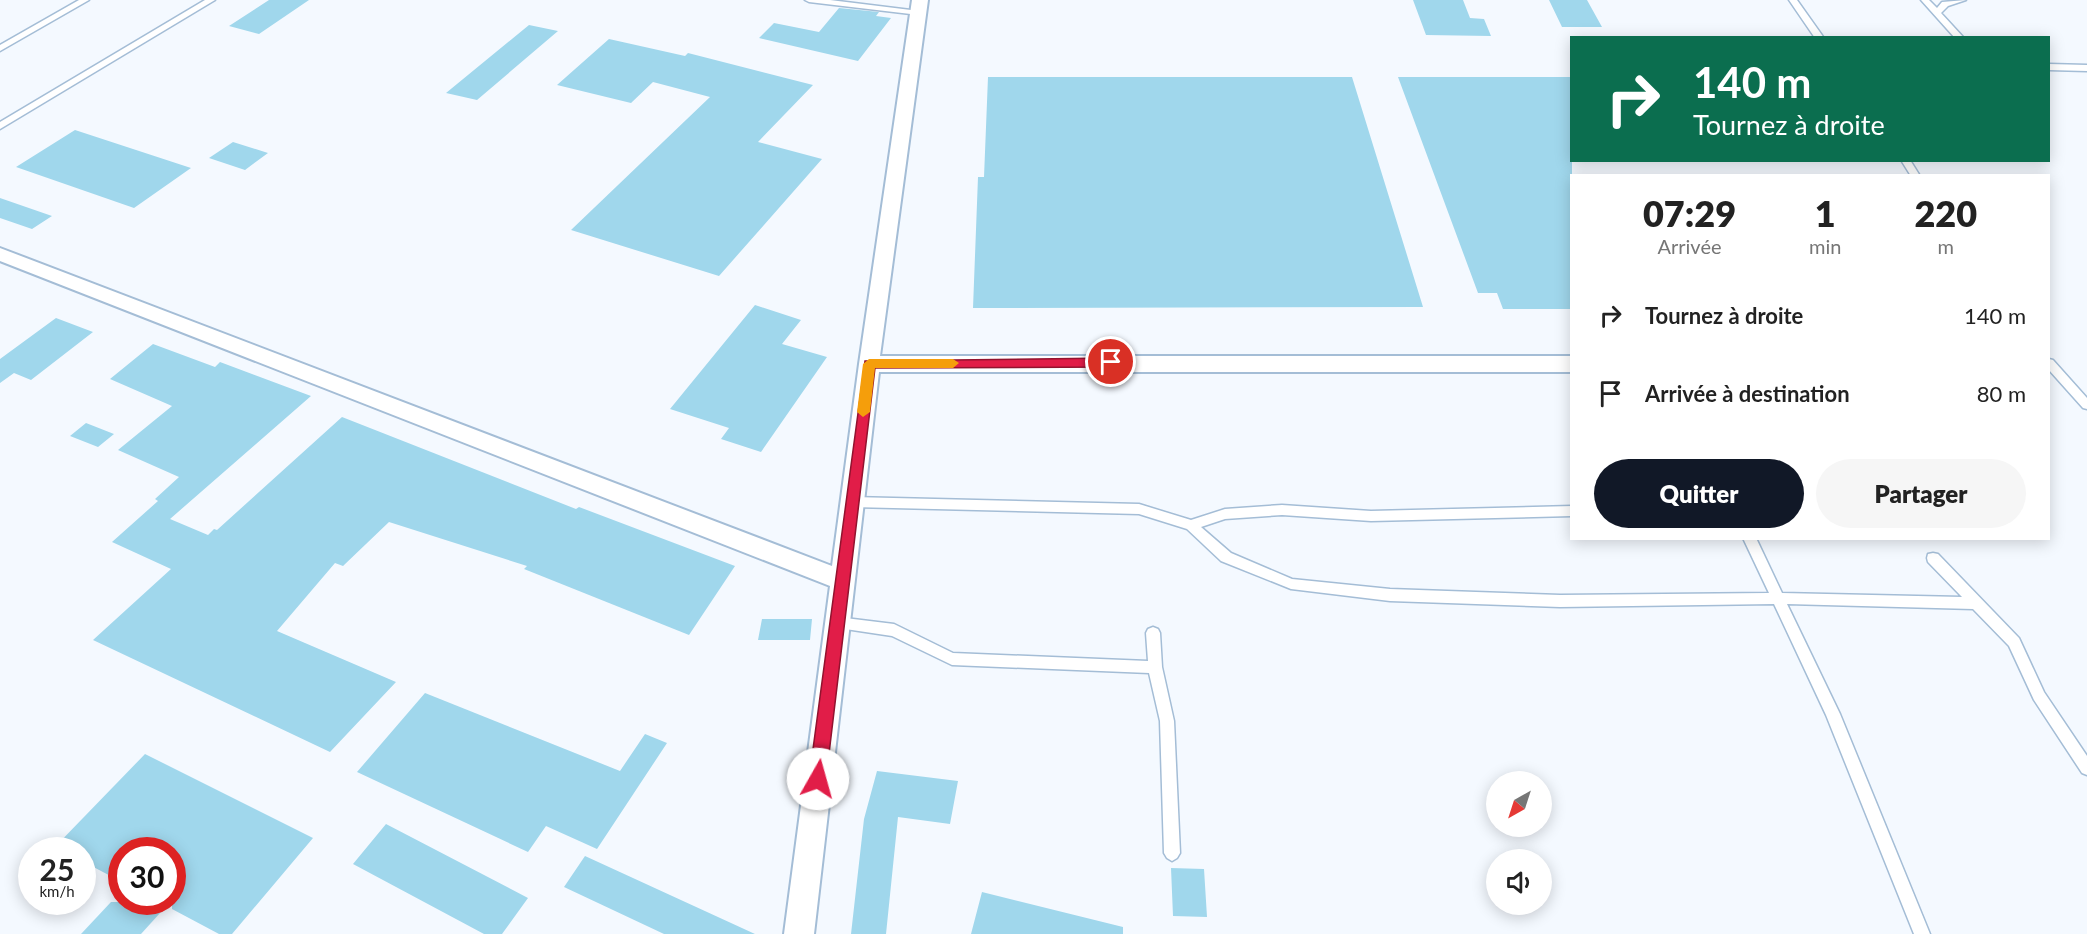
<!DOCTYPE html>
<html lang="fr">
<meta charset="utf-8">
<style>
:root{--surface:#fff;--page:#f6f6f6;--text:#222;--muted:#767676;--accent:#111827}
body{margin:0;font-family:Lato,sans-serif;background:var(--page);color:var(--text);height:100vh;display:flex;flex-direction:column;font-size:22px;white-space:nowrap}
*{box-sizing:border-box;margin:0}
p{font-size:20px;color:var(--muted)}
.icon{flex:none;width:33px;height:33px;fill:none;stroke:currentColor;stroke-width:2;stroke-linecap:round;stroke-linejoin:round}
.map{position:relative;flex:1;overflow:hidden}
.panel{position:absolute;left:1570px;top:174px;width:480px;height:366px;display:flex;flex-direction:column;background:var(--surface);border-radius:0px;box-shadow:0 3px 15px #0003}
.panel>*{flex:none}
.banner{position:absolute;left:1570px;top:36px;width:480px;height:126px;border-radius:0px;box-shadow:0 3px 15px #0003;background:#0b6e4f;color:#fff;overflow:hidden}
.needle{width:39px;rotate:219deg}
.controls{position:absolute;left:1486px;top:771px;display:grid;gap:12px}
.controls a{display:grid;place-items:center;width:66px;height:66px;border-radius:50%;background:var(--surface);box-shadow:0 3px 15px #0003;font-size:30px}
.speed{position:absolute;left:18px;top:837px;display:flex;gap:12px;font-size:30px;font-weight:700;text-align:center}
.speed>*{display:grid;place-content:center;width:78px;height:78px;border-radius:50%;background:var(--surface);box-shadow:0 3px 15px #0003;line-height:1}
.speed small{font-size:15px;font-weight:400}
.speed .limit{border:9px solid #d22;background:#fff;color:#111}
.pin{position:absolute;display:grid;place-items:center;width:51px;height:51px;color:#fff;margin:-26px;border:3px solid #fff;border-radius:50%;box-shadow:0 2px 6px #0007}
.me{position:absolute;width:66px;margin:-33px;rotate:7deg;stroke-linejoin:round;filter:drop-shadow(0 0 4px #0008)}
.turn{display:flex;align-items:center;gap:21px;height:126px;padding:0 24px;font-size:27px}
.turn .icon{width:78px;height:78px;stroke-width:2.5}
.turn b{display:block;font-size:42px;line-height:51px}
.eta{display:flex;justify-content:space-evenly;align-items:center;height:102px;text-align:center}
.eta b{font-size:36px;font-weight:800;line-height:42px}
.cta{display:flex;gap:12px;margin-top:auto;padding:12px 24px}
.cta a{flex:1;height:69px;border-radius:36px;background:var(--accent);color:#fff;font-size:24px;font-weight:800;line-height:69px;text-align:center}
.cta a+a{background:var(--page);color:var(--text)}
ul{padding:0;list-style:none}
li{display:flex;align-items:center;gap:18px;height:78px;padding:0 24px}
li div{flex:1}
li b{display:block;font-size:22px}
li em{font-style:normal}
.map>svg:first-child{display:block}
</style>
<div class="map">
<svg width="2087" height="934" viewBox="0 0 2087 934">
<rect width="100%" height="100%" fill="#f4f9ff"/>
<path fill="#a0d7ec" d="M269,0H309L259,34L229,26Z
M1413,0H1463L1470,18L1484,19L1491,36L1426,35Z
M1549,0H1587L1602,27H1562Z
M839,8L879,12L876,16L891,18L858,61L759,38L774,23L819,32Z
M529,25L558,31L477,100L446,93Z
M609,39L685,56L688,53L813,85L758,142L822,159L719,276L571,230L710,97L653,82L631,103L557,85Z
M988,77H1352L1423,307L973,308L978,177H984Z
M1398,77H1572V309H1503L1497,293H1478Z
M75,130L191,168L134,208L16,167Z
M233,142L268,153L245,170L209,158Z
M0,198L52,216L32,229L0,218Z
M755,305L801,320L782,344L827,357L761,452L721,439L729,428L670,409Z
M56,318L93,332L31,380L14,373L0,383V359Z
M153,344L215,367L220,362L311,396L170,519L208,535L214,529L217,530L342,417L576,509L579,507L735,566L689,635L524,569L527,566L389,522L343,566L335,563L277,631L396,682L330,752L93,640L171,569L112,542L158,501L155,499L179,477L118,450L172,406L110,379Z
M86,423L114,434L98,447L70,436Z
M762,619H812L810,640H758Z
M425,693L620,771L645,734L667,743L597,849L546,826L528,852L357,772Z
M145,754L313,838L232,934H219L172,909V850H122V882L82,861V850H52Z
M877,771L958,781L950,824L898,817L886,934H851L864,819Z
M386,824L528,898L502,934H484L353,864Z
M585,856L755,934H664L564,887Z
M1171,868L1204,869L1207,917L1173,916Z
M982,892L1123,927V934H971Z
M111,902H170L141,934H81Z"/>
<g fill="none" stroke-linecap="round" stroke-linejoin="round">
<defs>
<path id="service" d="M79,0H89L0,51V45Z
M205,0H215L0,129V122Z
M805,0H830L919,11L923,13L919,15L809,2Z
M1789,0H1797L1824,38H1815Z
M1921,0H1929L1937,8L1942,2L1966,0L1948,6L1941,13L1964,38H1955Z
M2049,64L2087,65V71L2049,70Z
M1901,160H1910L1920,176H1911Z
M2049,359L2053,360L2087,398V409L2083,408L2049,370Z
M852,497L1139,504L1191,520L1225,509L1282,505L1371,511L1572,506V516L1371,521L1282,515L1225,519L1201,527L1231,553L1292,579L1390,589L1560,595L1769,593L1743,538H1756L1782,593L1962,597L1928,562L1927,558L1928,554L1933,553L1938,554L2019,638L2044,692L2087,756V775L2082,773L2034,700L2009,646L1973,609L1787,604L1840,714L1930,934H1914L1826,715L1774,604L1560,607L1390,601L1291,589L1221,561L1187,529L1139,514L852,507L848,505L846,502L848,499Z
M837,617L894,624L953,653L1148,661L1146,633L1148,629L1153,627L1158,629L1160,633L1162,667L1174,721L1180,853L1177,858L1172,861L1167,858L1164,853L1160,721L1149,673L952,665L892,636L832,627L830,623L832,619Z"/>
<path id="minor" d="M912,0H928L880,356H1572V372H879L814,934H784L830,586L0,261V248L832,566L859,364Z"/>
</defs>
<use href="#service" stroke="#a4bdd6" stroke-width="3"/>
<use href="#minor" stroke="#a4bdd6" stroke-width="4"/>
<use href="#service" fill="#fff" fill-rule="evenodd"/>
<use href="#minor" fill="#fff" fill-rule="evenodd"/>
</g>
<path fill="#e11d48" stroke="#92132f" stroke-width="1.5" d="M1111,358L1117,362L1111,367L875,368L826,779L824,784L818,787L812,784L809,779L865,361Z"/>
<path fill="#f59e0b" d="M869,359H953L959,363L953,368H875L870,412L863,417L857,412L863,364Z"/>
</svg>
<div class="controls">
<a><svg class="needle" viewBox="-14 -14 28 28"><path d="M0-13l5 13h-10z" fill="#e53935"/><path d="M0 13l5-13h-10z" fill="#767676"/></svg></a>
<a><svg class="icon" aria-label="sound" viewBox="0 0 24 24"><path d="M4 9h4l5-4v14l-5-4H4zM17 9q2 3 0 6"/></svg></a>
</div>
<div class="speed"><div>25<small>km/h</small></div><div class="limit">30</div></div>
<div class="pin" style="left:1111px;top:362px;background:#d93025"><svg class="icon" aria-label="arrive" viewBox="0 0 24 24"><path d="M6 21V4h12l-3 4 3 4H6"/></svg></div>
<svg class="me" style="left:818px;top:779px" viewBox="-20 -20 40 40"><circle r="19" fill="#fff"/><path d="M0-13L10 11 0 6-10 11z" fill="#e11d48"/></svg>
<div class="banner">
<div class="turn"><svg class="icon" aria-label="right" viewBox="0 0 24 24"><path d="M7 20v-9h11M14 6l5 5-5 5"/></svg><div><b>140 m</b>Tournez à droite</div></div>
</div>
<section class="panel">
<div class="eta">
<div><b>07:29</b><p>Arrivée</p></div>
<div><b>1</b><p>min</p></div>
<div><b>220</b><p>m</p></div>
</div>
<ul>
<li><svg class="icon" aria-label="right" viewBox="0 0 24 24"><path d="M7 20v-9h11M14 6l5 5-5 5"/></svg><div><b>Tournez à droite</b></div><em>140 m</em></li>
<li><svg class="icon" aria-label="arrive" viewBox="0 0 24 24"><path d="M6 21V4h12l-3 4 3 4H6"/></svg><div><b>Arrivée à destination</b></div><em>80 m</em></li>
</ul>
<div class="cta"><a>Quitter</a><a>Partager</a></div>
</section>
</div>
